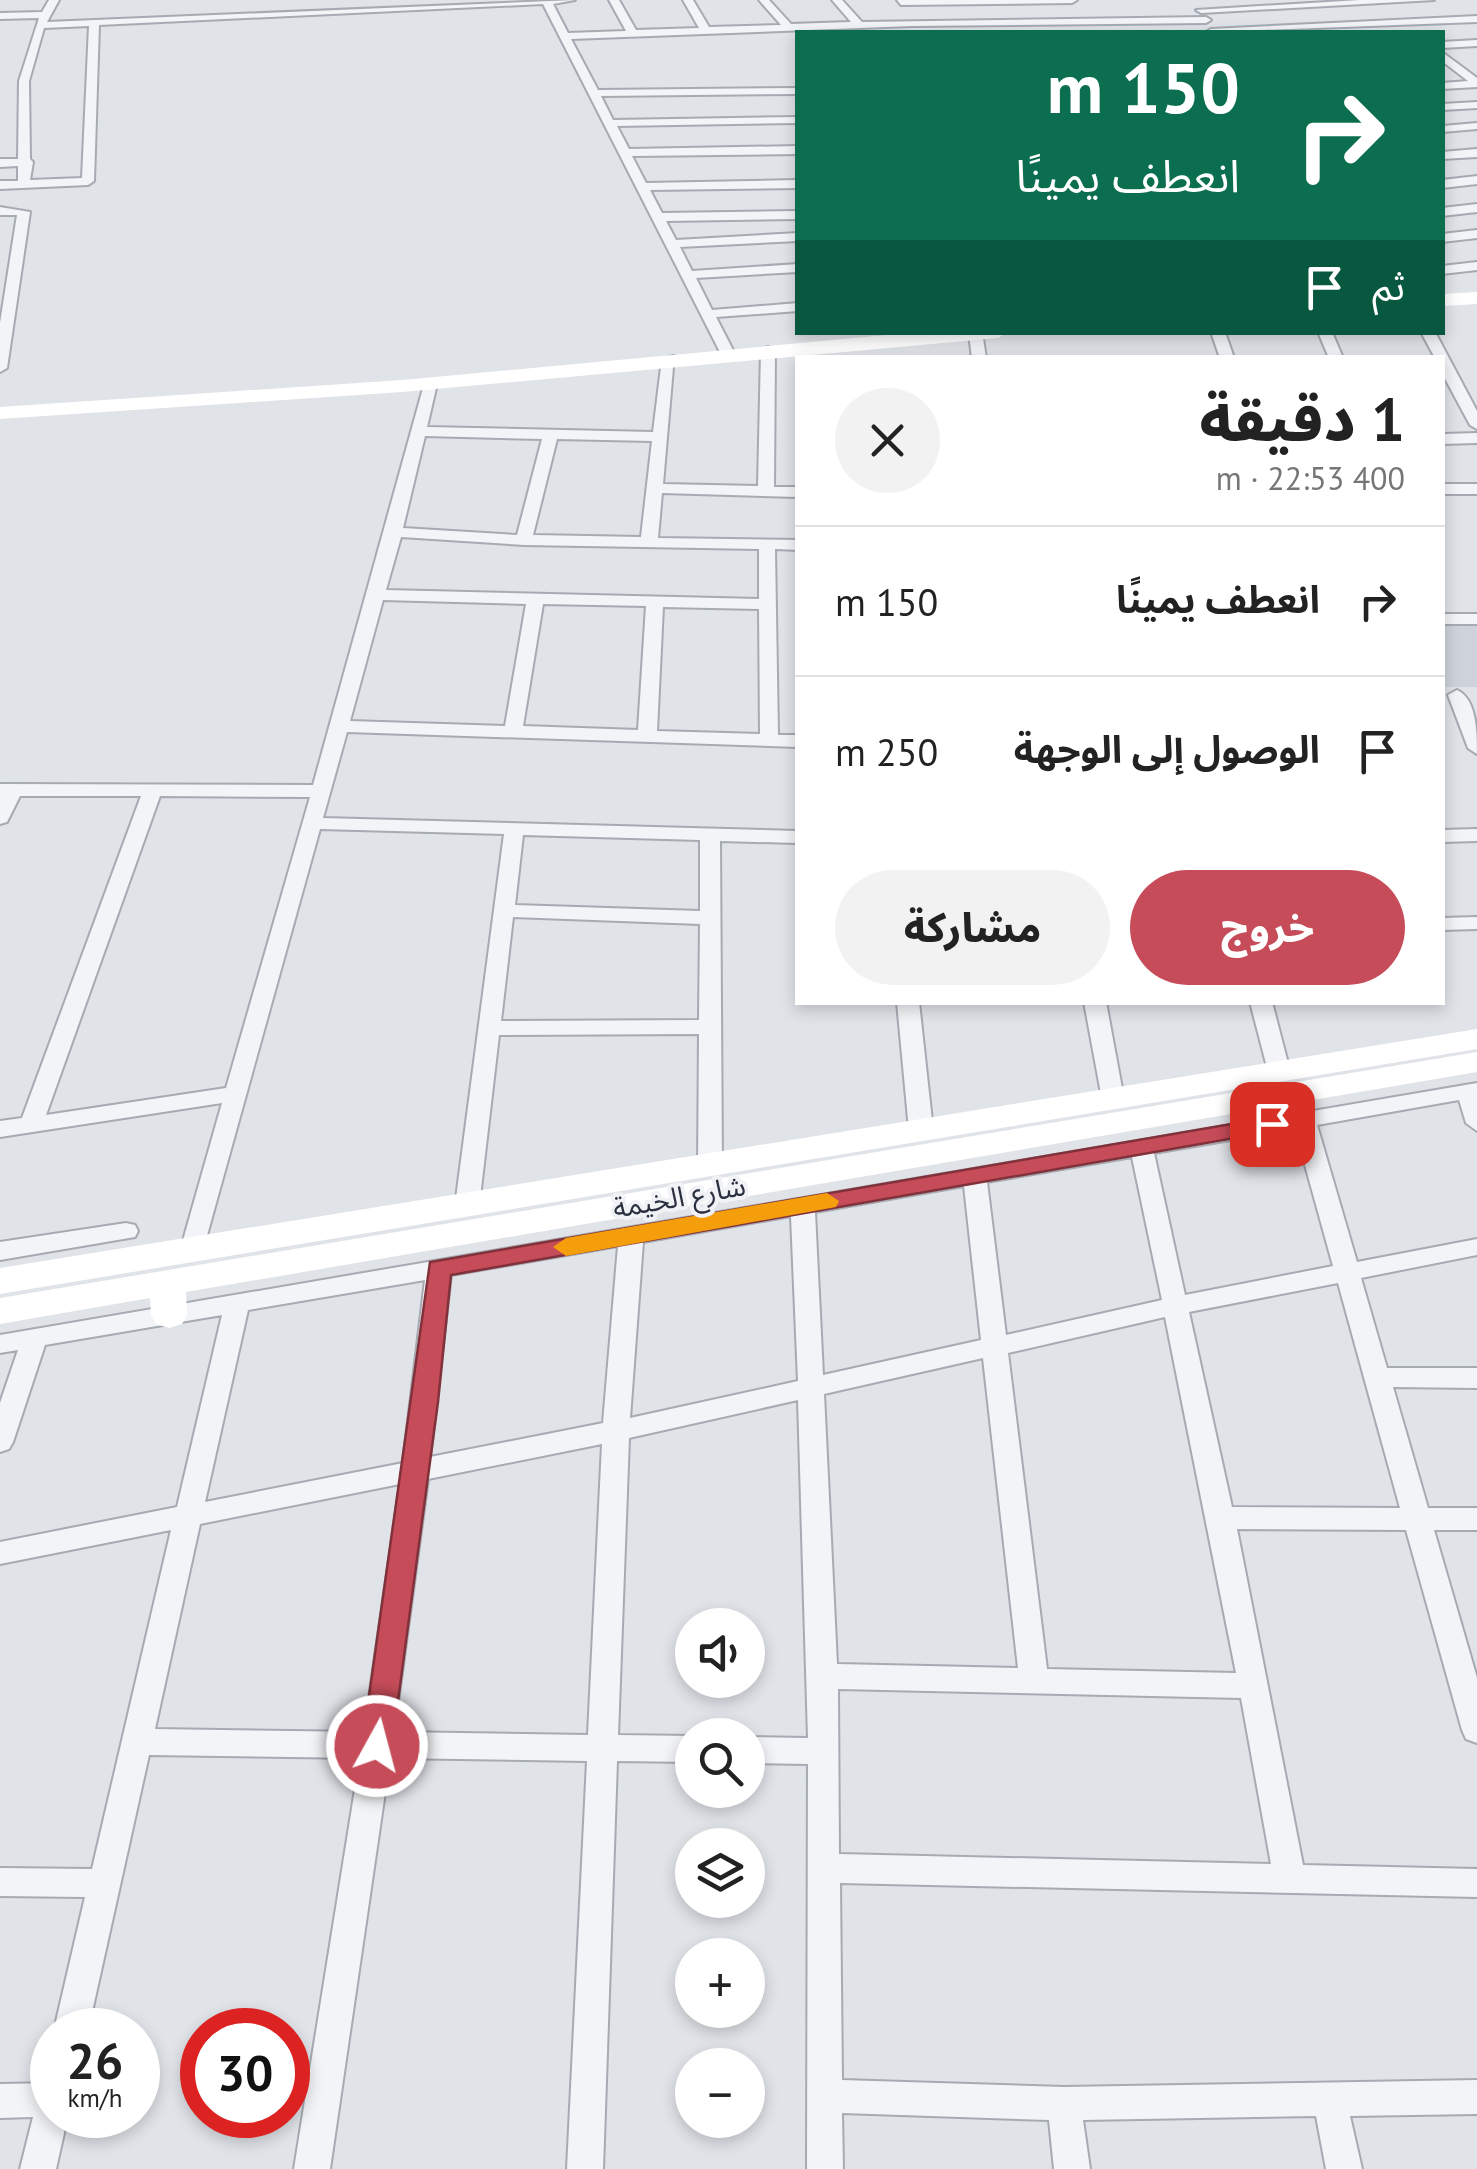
<!DOCTYPE html>
<html lang="ar">
<meta charset="utf-8">
<style>
:root{--surface:#fff;--page:#f2f2f2;--text:#222;--muted:#767676;--line:#e0e0e0;--accent:#c64c59}
body{margin:0;font-family:"PT Sans","Noto Sans Arabic",sans-serif;background:var(--page);color:var(--text);direction:rtl;height:100vh;display:flex;flex-direction:column;font-size:38px;white-space:nowrap}
*{box-sizing:border-box;margin:0}
p{font-size:32px;color:var(--muted)}
.icon{flex:none;width:55px;height:55px;fill:none;stroke:currentColor;stroke-width:2;stroke-linecap:round;stroke-linejoin:round}
.map{position:relative;flex:1;overflow:hidden;direction:ltr}
.details{position:absolute;left:795px;top:355px;width:650px;height:650px;display:flex;flex-direction:column;background:var(--surface);border-radius:0px;box-shadow:0 5px 15px #0003;direction:rtl}
.details>*{flex:none}
.top-card{position:absolute;left:795px;top:30px;width:650px;height:305px;border-radius:0px;box-shadow:0 5px 15px #0003;direction:rtl;background:#0b6e4f;color:#fff;overflow:hidden}
.controls{position:absolute;left:675px;top:1608px;display:grid;gap:20px}
.controls a{display:grid;place-items:center;width:90px;height:90px;border-radius:50%;background:var(--surface);box-shadow:0 5px 15px #0003;font-size:50px}
.speed{position:absolute;left:30px;top:2008px;display:flex;gap:20px;font-size:50px;font-weight:700;text-align:center}
.speed>*{display:grid;place-content:center;width:130px;height:130px;border-radius:50%;background:var(--surface);box-shadow:0 5px 15px #0003;line-height:1}
.speed small{font-size:25px;font-weight:400}
.speed .limit{border:15px solid #d22;background:#fff;color:#111}
.pin{position:absolute;display:grid;place-items:center;width:85px;height:85px;color:#fff;margin:-42px;border-radius:20px;box-shadow:0 5px 15px #0006}
.me{position:absolute;width:110px;margin:-55px;rotate:7deg;stroke-linejoin:round;filter:drop-shadow(0 0 8px #0008)}
.turn{display:flex;align-items:center;gap:35px;height:210px;padding:0 40px;font-size:45px}
.turn .icon{width:130px;height:130px;stroke-width:2.5}
.turn b{display:block;font-size:70px;line-height:85px}
.then{display:flex;align-items:center;height:95px;padding:0 40px;background:#0003;gap:20px;font-size:38px}
.round{display:grid;place-items:center;flex:none;width:105px;height:105px;border-radius:52px;background:var(--page)}
.summary{display:flex;align-items:center;justify-content:space-between;height:170px;padding:0 40px}
h1{font-size:60px;font-weight:800;line-height:75px}
.primary-button{display:flex;gap:20px;margin-top:auto;padding:20px 40px}
.primary-button a{flex:1;height:115px;border-radius:60px;background:var(--accent);color:#fff;font-size:40px;font-weight:800;line-height:115px;text-align:center}
.primary-button a+a{background:var(--page);color:var(--text)}
ul{padding:0;list-style:none}
li{display:flex;align-items:center;gap:30px;height:150px;padding:0 40px;border-top:2px solid var(--line)}
li div{flex:1}
li b{display:block;font-size:38px}
li em{font-style:normal}
.map>svg:first-child{display:block}
</style>
<div class="map">
<svg width="1477" height="2169" viewBox="0 0 1477 2169">
<rect width="100%" height="100%" fill="#e0e3e8"/>
<path fill="#ced2da" d="M1443,623H1477V687H1443Z"/>
<g fill="none" stroke-linecap="round" stroke-linejoin="round">
<defs>
<path id="street" d="M49,0H59L47,22L575,0L553,4L568,33L626,31L609,0H619L636,30L699,28L683,0H693L709,27L781,25L759,0H769L791,24L851,22L832,0H842L862,22L1206,17L1211,20L1206,23L912,26L571,39L598,90L798,88V94L601,96L613,120L798,117V123L617,126L629,149L798,146V154L632,156L646,183L798,180V188L650,190L662,213L798,211V219L666,221L676,240L798,233V241L680,247L692,271L798,264V272L696,278L712,310L798,303V311L716,317L735,354L728,358L721,354L543,4L99,25L94,181L88,185L0,189V181H18V166L0,167V159H18L19,81L39,18L0,19V13L42,12ZM89,26L82,178L30,180L33,162L30,159L29,81L44,28Z
M897,0H1077L1072,3L901,5Z
M1360,0H1434L1201,13L1196,10Z
M1477,16V22L1206,32L1211,29Z
M1477,40V46L1442,48V42Z
M1442,52L1477,78V87L1442,89V83L1468,81L1442,61Z
M1477,102V108L1442,110V104Z
M1477,123V129L1442,132V126Z
M1477,149V157L1442,159V152Z
M1477,176V184L1442,188V180Z
M1477,204V212L1442,216V208Z
M0,207L30,212L7,368L0,372V323L17,215H0Z
M1477,230V238L1442,242V234Z
M1477,262V270L1442,274V266Z
M982,332L986,358H972L969,334Z
M1211,332H1225L1234,358H1220Z
M1318,332H1332L1343,358H1329Z
M1421,332H1435L1477,411V429L1470,425L1442,373V358H1435Z
M768,347L775,351L774,487H798V497L662,493L658,538L798,540V550L775,549L778,735H798V747L347,732L323,818L798,831V843L720,841L722,1165L718,1171L710,1173L698,1165L699,1034L499,1035L479,1206L475,1212H459L455,1206L504,834L320,829L201,1257H183L180,1251L222,1103L0,1137V1121L22,1118L141,796H20L7,822L0,824V784L313,785L425,381L437,384L427,427L653,432L662,359L674,356L663,484L758,486L761,351ZM425,436L542,439L517,535L403,528ZM557,439L652,441L641,537L533,535ZM401,537L524,545L759,549V599L386,590ZM383,600L526,604L505,726L350,721ZM543,604L646,606L638,730L523,726ZM663,607L759,609L760,734L657,731ZM160,796L310,797L226,1088L46,1115ZM523,835L700,840V911L515,905ZM513,917L700,924L699,1020L501,1021Z
M1477,433V443L1442,444V434Z
M1442,484H1477V494H1442Z
M1442,614H1477V624H1442Z
M1457,690C1477,699 1477,733 1477,754L1468,748L1448,695Z
M1477,829V841L1442,842V830Z
M1477,917V929L1442,930V918Z
M897,1002H919L933,1130L921,1138L909,1130Z
M1084,1002H1106L1124,1099L1121,1104L1113,1106L1102,1099Z
M1250,1002H1272L1290,1071L1287,1076L1279,1078L1268,1071Z
M1477,1083V1131L1466,1123L1459,1100L1317,1125L1357,1262L1477,1239V1255L1361,1278L1387,1368H1477V1388L1393,1387L1428,1508H1477V1530H1434L1477,1678V1743L1466,1739L1462,1730L1406,1530L1237,1529L1303,1865L1477,1869V1897L840,1883L842,2080L1064,2087L1477,2080V2114L1350,2116L1362,2169H1326L1316,2116L1083,2120L1090,2169H1054L1049,2120L842,2113L843,2169H807L808,1764L748,1763V1737L808,1738L798,1400L629,1438L618,1735L692,1736V1762L617,1761L603,2169H567L587,1761L390,1758L330,2169H294L360,1758L149,1755L88,2030H54L85,1897L0,1896V1868L92,1869L171,1530L0,1564V1542L177,1507L222,1315L45,1345L13,1442L9,1449L0,1452V1403L18,1350L0,1353V1335ZM1295,1129L1333,1266L1185,1295L1154,1153ZM1132,1157L1162,1300L1006,1335L987,1182ZM964,1186L981,1340L823,1375L815,1212ZM791,1216L798,1381L630,1418L643,1242ZM618,1246L603,1423L430,1457L451,1275ZM425,1280L403,1463L205,1502L248,1310ZM1338,1283L1400,1508L1232,1507L1189,1312ZM1165,1317L1236,1673L1047,1669L1008,1353ZM983,1358L1018,1668L837,1664L824,1394ZM602,1444L588,1735L394,1732L428,1479ZM400,1484L364,1732L155,1729L200,1524ZM838,1689L1241,1698L1271,1864L839,1854Z
M126,1223L135,1225L138,1231L135,1237L0,1260V1242Z
M52,2083V2115H68L56,2169H20L33,2117L0,2118V2084Z"/>
</defs>
<use href="#street" stroke="#a6aab2" stroke-width="4"/>
<use href="#street" fill="#f3f4f7" fill-rule="evenodd"/>
<path fill="#fff" fill-rule="evenodd" d="M1477,292V304L1442,306V294Z
M919,332H1008L998,338L402,392L0,419V407L402,380Z
M1477,1029V1049L0,1294V1268Z
M1477,1052V1072L186,1292L187,1315L182,1324L169,1328L156,1324L151,1315L150,1298L0,1324V1298Z"/>
</g>
<path fill="#c64c59" stroke="#81313a" stroke-width="2.5" d="M1272,1117L1283,1124L1280,1130L451,1275L438,1402L392,1746L388,1755L377,1759L366,1755L362,1746L430,1262Z"/>
<path fill="#f59e0b" d="M827,1193L839,1201L836,1207L566,1256L553,1247L566,1238Z"/>
<g text-anchor="middle" dominant-baseline="central" stroke-width="8" stroke-linejoin="round" paint-order="stroke">
<g font-size="28" fill="#2a303f" stroke="#f0f2f6">
<text transform="translate(679 1196) rotate(-10)">شارع الخيمة</text>
</g>
</g>
</svg>
<div class="controls">
<a><svg class="icon" aria-label="sound" viewBox="0 0 24 24"><path d="M4 9h4l5-4v14l-5-4H4zM17 9q2 3 0 6"/></svg></a>
<a><svg class="icon" aria-label="search" viewBox="0 0 24 24"><circle cx="10" cy="10" r="6"/><path d="M15 15l6 6"/></svg></a>
<a><svg class="icon" aria-label="layers" viewBox="0 0 24 24"><path d="M12 4l9 5-9 5-9-5zM3 14l9 5 9-5"/></svg></a>
<a>+</a>
<a>−</a>
</div>
<div class="speed"><div>26<small>km/h</small></div><div class="limit">30</div></div>
<div class="pin" style="left:1272px;top:1124px;background:#d93025"><svg class="icon" aria-label="arrive" viewBox="0 0 24 24"><path d="M6 21V4h12l-3 4 3 4H6"/></svg></div>
<svg class="me" style="left:377px;top:1746px" viewBox="-20 -20 40 40"><circle r="17" fill="#c64c59" stroke="#fff" stroke-width="3"/><path d="M0-11L8 9 0 5-8 9z" fill="#fff"/></svg>
<div class="top-card">
<div class="turn"><svg class="icon" aria-label="right" viewBox="0 0 24 24"><path d="M7 20v-9h11M14 6l5 5-5 5"/></svg><div><b>150 m</b>انعطف يمينًا</div></div>
<div class="then">ثم<svg class="icon" aria-label="arrive" viewBox="0 0 24 24"><path d="M6 21V4h12l-3 4 3 4H6"/></svg></div>
</div>
<section class="details">
<div class="summary"><div><h1>1 دقيقة</h1><p>400 m · 22:53</p></div><a class="round"><svg class="icon" aria-label="close" viewBox="0 0 24 24"><path d="M6 6l12 12M18 6L6 18"/></svg></a></div>
<ul>
<li><svg class="icon" aria-label="right" viewBox="0 0 24 24"><path d="M7 20v-9h11M14 6l5 5-5 5"/></svg><div><b>انعطف يمينًا</b></div><em>150 m</em></li>
<li><svg class="icon" aria-label="arrive" viewBox="0 0 24 24"><path d="M6 21V4h12l-3 4 3 4H6"/></svg><div><b>الوصول إلى الوجهة</b></div><em>250 m</em></li>
</ul>
<div class="primary-button"><a>خروج</a><a>مشاركة</a></div>
</section>
</div>
